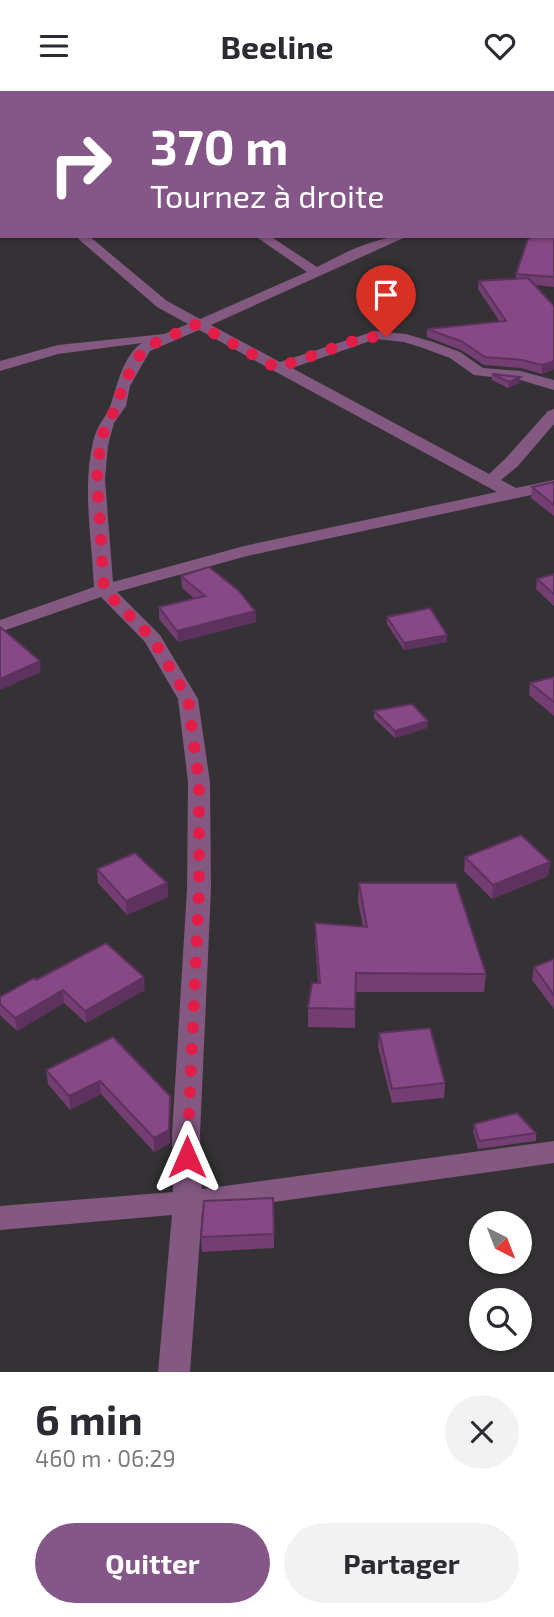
<!DOCTYPE html>
<html lang="fr">
<meta charset="utf-8">
<style>
:root{--surface:#fff;--page:#f2f2f3;--text:#2b2b33;--muted:#7c7c81;--accent:#855688}
body{margin:0;font-family:"Exo 2",sans-serif;background:var(--page);color:var(--text);height:100vh;display:flex;flex-direction:column;font-size:26px;white-space:nowrap}
*{box-sizing:border-box;margin:0}
p{font-size:23px;color:var(--muted)}
.icon{flex:none;width:38px;height:38px;fill:none;stroke:currentColor;stroke-width:2;stroke-linecap:round;stroke-linejoin:round}
.map{position:relative;height:1281px;overflow:hidden}
.details{display:flex;flex-direction:column;background:var(--surface);flex:1}
.details>*{flex:none}
.banner{position:absolute;left:0px;top:0px;width:555px;height:147px;box-shadow:0 2px 5px #0004;background:#855688;color:#fff;overflow:hidden}
.needle{width:46px;rotate:138deg}
.fabs{position:absolute;left:469px;top:1120px;display:grid;gap:14px}
.fabs a{display:grid;place-items:center;width:63px;height:63px;border-radius:50%;background:var(--surface);box-shadow:0 2px 5px #0004;font-size:35px}
.pin{position:absolute;display:grid;place-items:center;width:60px;height:60px;color:#fff;margin:-72px -30px;border-radius:50% 50% 50% 0;rotate:-45deg;box-shadow:0 0 7px #0007}
.pin .icon{rotate:45deg}
.me{position:absolute;width:77px;margin:-38px;rotate:0deg;stroke-linejoin:round;filter:drop-shadow(0 0 5px #0008)}
.turn{display:flex;align-items:center;gap:24px;height:147px;padding:0 35px;font-size:32px}
.turn .icon{width:91px;height:91px;stroke-width:2.5}
.turn b{display:block;font-size:49px;line-height:60px}
.round{display:grid;place-items:center;flex:none;width:74px;height:74px;border-radius:37px;background:var(--page)}
.summary{display:flex;align-items:center;justify-content:space-between;height:119px;padding:0 35px}
h1{font-size:42px;font-weight:700;line-height:52px}
.cta{display:flex;gap:14px;margin-top:auto;padding:14px 35px}
.cta a{flex:1;height:80px;border-radius:42px;background:var(--accent);color:#fff;font-size:28px;font-weight:700;line-height:80px;text-align:center}
.cta a+a{background:var(--page);color:var(--text)}
header{display:flex;justify-content:space-between;align-items:center;height:91px;padding:0 35px;background:var(--surface);font-size:32px;font-weight:700}
.map>svg:first-child{display:block}
</style>
<header><svg class="icon" aria-label="menu" viewBox="0 0 24 24"><path d="M4 6h16M4 12h16M4 18h16"/></svg>Beeline<svg class="icon" aria-label="heart" viewBox="0 0 24 24"><path d="M12 20l-8-8c-3-5 5-10 8-4 3-6 11-1 8 4z"/></svg></header>
<div class="map">
<svg width="554" height="1281" viewBox="0 0 554 1281">
<rect width="100%" height="100%" fill="#343234"/>
<g fill="none" stroke-linecap="round" stroke-linejoin="round">
<path fill="#835881" fill-rule="evenodd" d="M45,0H67L68,2H46Z
M120,0H138L119,2Z
M164,0H178L179,2H165Z
M445,0H455V2H445Z
M2,92V100L0,101V93Z
M553,118H554V126H553Z
M0,134H2V142H0Z
M75,145H89L167,210L200,228L307,181L255,145H270L317,176C346,161 376,145 408,145L211,234L280,271L375,240L406,243L433,251L460,261L483,277L521,280L554,289V299L520,289L474,284L450,267L423,257L404,251L376,248L292,277L489,383L506,367L548,320L554,318V333L518,375L501,389L516,397L554,389V399L247,465L117,501L160,544L198,608L210,691L211,798L200,1043L202,1098L554,1050V1072L202,1121L190,1281H158L172,1124L0,1139V1115L173,1101L172,1043L187,798L188,691L178,608L145,551L101,506L0,541V529L94,496C92,450 82,397 93,351C97,333 106,327 111,313C117,294 124,263 142,252L58,263L0,280V270L58,254L164,243L188,233L157,216ZM199,239L497,401L244,455L113,491L105,388L108,354L114,332L126,315L130,295L150,260Z"/>
</g>
<path fill="#743e73" d="M554,138V196L535,194L554,215V278L542,283L521,277L484,274L461,259L427,246V238L500,231L478,198L479,190L516,187V183Z
M492,283L520,286L519,292L508,297L492,289Z
M554,391V425L531,407L532,396Z
M554,483V515L536,498L537,488Z
M181,485L255,520L256,531L178,551L159,528V516L195,508L182,497Z
M387,526L447,544V551L404,559L387,533Z
M554,586V625L529,604L530,592Z
M374,620L428,630L427,637L395,647L374,627Z
M465,766L550,771L548,785L492,808L464,780Z
M97,778L167,792L168,806L127,824L98,792Z
M359,792L486,883L484,901H355V937L308,936V917L318,892L315,850V832L363,836L358,810Z
M554,868V918L532,889L534,876Z
M36,889L145,899L86,932L64,912L17,940L0,924V906Z
M379,942L445,992L444,1007L392,1012L378,956Z
M46,979L170,1005V1052L154,1061L101,1003L70,1019L48,993Z
M474,1033L536,1042V1050L478,1058L473,1040Z
M274,1143V1157L202,1161L201,1146Z"/>
<path fill="#5e325e" d="M554,270V278L542,283V274Z
M520,286L519,292L508,297L509,291Z
M255,520L256,531L178,551L177,540Z
M447,544V551L404,559V552Z
M40,570L41,581L0,599V588Z
M428,630L427,637L395,647V640Z
M550,771L548,785L492,808L493,794Z
M167,792L168,806L127,824L126,810Z
M144,886L145,899L86,932L85,920Z
M63,899L64,912L17,940L15,927Z
M100,990L101,1003L70,1019L69,1005Z
M170,1005V1052L154,1061V1047Z"/>
<path fill="#874886" stroke="#5e325e" stroke-width="2" d="M553,138H554V186L516,183L528,148L535,145H553Z
M528,187L554,215V270L542,274L522,269L485,266L461,250L427,238L506,230L479,190Z
M492,283L520,286L509,291Z
M554,391V414L532,396Z
M209,476L239,500L255,520L177,540L159,516L205,505L181,485Z
M554,483V503L537,488Z
M430,517L447,544L404,552L387,526Z
M0,536L40,570L0,588Z
M554,586V611L530,592Z
M412,613L428,630L395,640L374,620Z
M521,744L550,771L493,794L465,766Z
M135,762L167,792L126,810L97,778Z
M359,792H456L486,883L356,882L355,918L308,917L312,892H320L315,832L367,836Z
M106,852L144,886L85,920L63,899L15,927L0,913V906L34,887L36,889Z
M554,868V904L534,876Z
M430,937L445,992L392,998L379,942Z
M113,946L170,1005L169,1039L154,1047L100,990L69,1005L46,979Z
M517,1022L536,1042L479,1050L474,1033Z
M273,1107L274,1143L201,1146L204,1110Z"/>
<g fill="none" stroke-linecap="round" stroke-linejoin="round">
<path stroke="#e11d48" stroke-width="12" stroke-dasharray="0 21.6" d="M187,1066L199,798V691L188,608L153,548L104,499L97,388L100,354L106,332L118,315L122,295L144,257L197,233L277,277L365,246H386"/>
</g>
</svg>
<div class="fabs">
<a><svg class="needle" viewBox="-14 -14 28 28"><path d="M0-13l5 13h-10z" fill="#e53935"/><path d="M0 13l5-13h-10z" fill="#7c7c81"/></svg></a>
<a><svg class="icon" aria-label="search" viewBox="0 0 24 24"><circle cx="10" cy="10" r="6"/><path d="M15 15l6 6"/></svg></a>
</div>
<div class="pin" style="left:386px;top:246px;background:#d93025"><svg class="icon" aria-label="arrive" viewBox="0 0 24 24"><path d="M6 21V4h12l-3 4 3 4H6"/></svg></div>
<svg class="me" style="left:187px;top:1066px" viewBox="-20 -20 40 40"><path d="M0-17L14 15 0 8-14 15z" fill="#e11d48" stroke="#fff" stroke-width="4"/></svg>
<div class="banner">
<div class="turn"><svg class="icon" aria-label="right" viewBox="0 0 24 24"><path d="M7 20v-9h11M14 6l5 5-5 5"/></svg><div><b>370 m</b>Tournez à droite</div></div>
</div>
</div>
<section class="details">
<div class="summary"><div><h1>6 min</h1><p>460 m · 06:29</p></div><a class="round"><svg class="icon" aria-label="close" viewBox="0 0 24 24"><path d="M6 6l12 12M18 6L6 18"/></svg></a></div>
<div class="cta"><a>Quitter</a><a>Partager</a></div>
</section>
